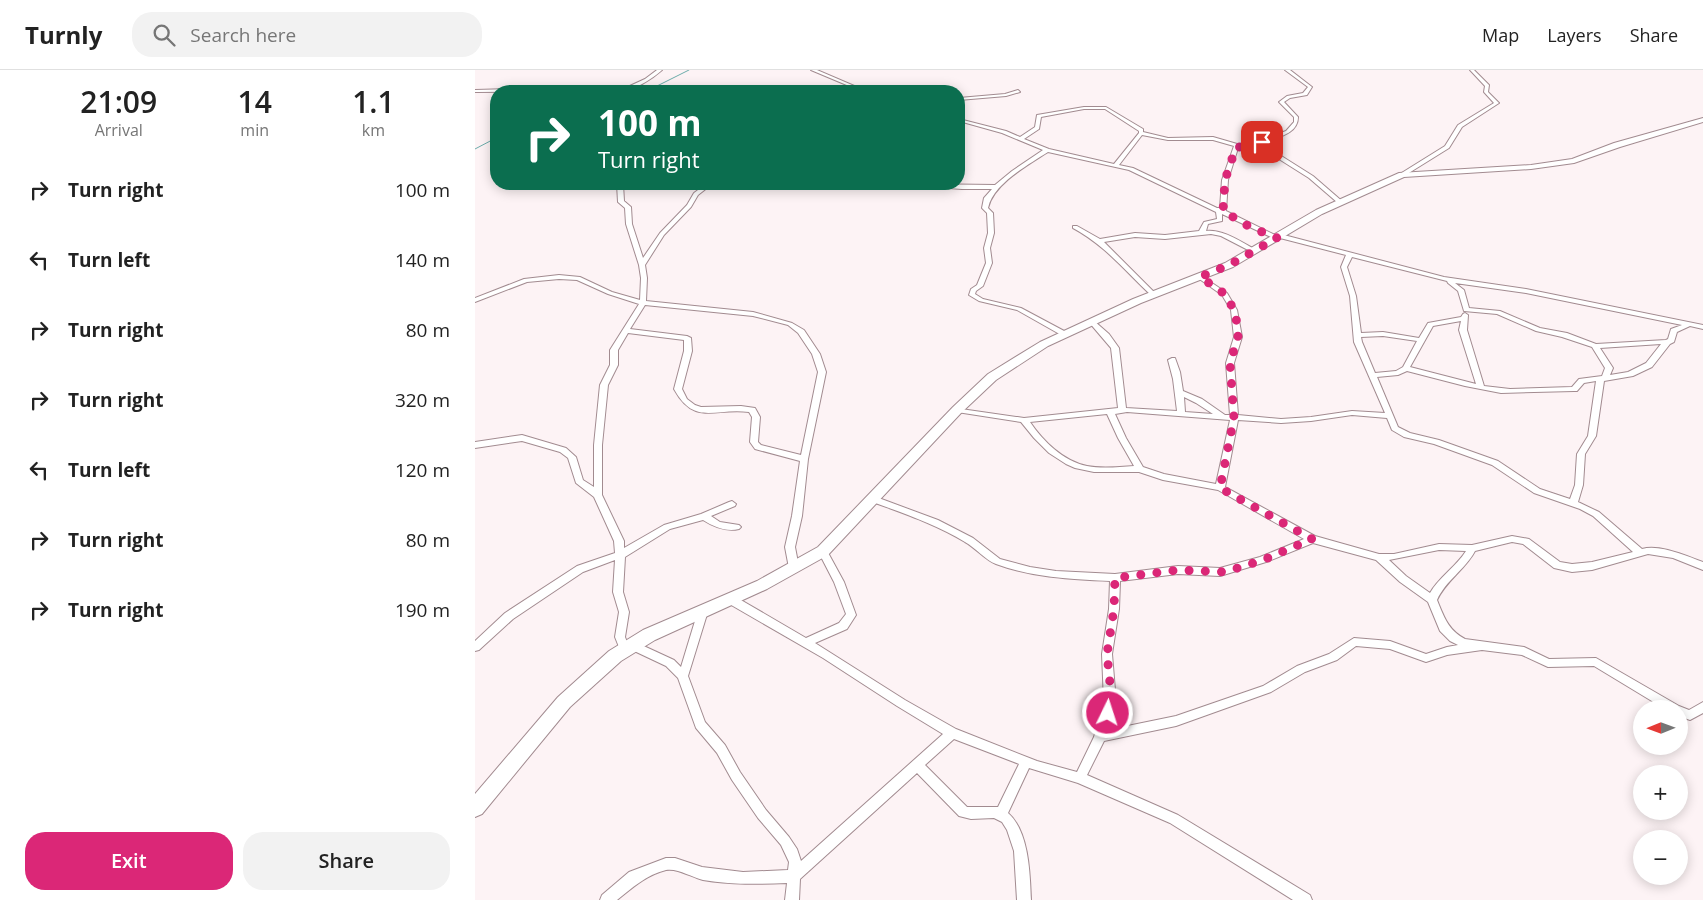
<!DOCTYPE html>
<meta charset="utf-8">
<style>
:root{--surface:#fff;--page:#f2f2f2;--text:#222;--muted:#767676;--line:#e0e0e0;--accent:#db2777}
body{margin:0;font-family:"Open Sans",sans-serif;background:var(--page);color:var(--text);height:100vh;display:flex;flex-direction:column;font-size:19px;white-space:nowrap}
*{box-sizing:border-box;margin:0}
p{font-size:16px;color:var(--muted)}
.icon{flex:none;width:28px;height:28px;fill:none;stroke:currentColor;stroke-width:2;stroke-linecap:round;stroke-linejoin:round}
.map{position:relative;flex:1;overflow:hidden}
.details{display:flex;flex-direction:column;background:var(--surface);width:475px}
.details>*{flex:none}
.banner{position:absolute;left:15px;top:15px;width:475px;height:105px;border-radius:20px;box-shadow:0 2px 12px #0003;background:#0b6e4f;color:#fff;overflow:hidden}
.needle{width:32px;rotate:269deg}
.controls{position:absolute;left:1158px;top:630px;display:grid;gap:10px}
.controls a{display:grid;place-items:center;width:55px;height:55px;border-radius:50%;background:var(--surface);box-shadow:0 2px 12px #0003;font-size:25px}
.pin{position:absolute;display:grid;place-items:center;width:42px;height:42px;color:#fff;margin:-21px;border-radius:10px;box-shadow:0 2px 8px #0006}
.me{position:absolute;width:55px;margin:-28px;rotate:4deg;stroke-linejoin:round;filter:drop-shadow(0 0 4px #0008)}
.turn{display:flex;align-items:center;gap:18px;height:105px;padding:0 25px;font-size:22px}
.turn .icon{width:65px;height:65px;stroke-width:2.5}
.turn b{display:block;font-size:35px;line-height:42px}
.eta{display:flex;justify-content:space-evenly;align-items:center;height:85px;text-align:center}
.eta b{font-size:30px;font-weight:600;line-height:35px}
.button{display:flex;gap:10px;margin-top:auto;padding:10px 25px}
.button a{flex:1;height:58px;border-radius:20px;background:var(--accent);color:#fff;font-size:20px;font-weight:600;line-height:58px;text-align:center}
.button a+a{background:var(--page);color:var(--text)}
ul{padding:0;list-style:none}
li{display:flex;align-items:center;gap:15px;height:70px;padding:0 25px}
li div{flex:1}
li b{display:block;font-size:19px}
li em{font-style:normal}
header{display:flex;align-items:center;gap:30px;box-sizing:border-box;height:70px;padding:0 25px;background:var(--surface);border-bottom:1px solid var(--line)}
header strong{font-size:24px}
nav{display:flex;gap:28px;margin-inline-start:auto;font-size:18px}
.search{width:350px;height:45px;background:var(--page);display:flex;align-items:center;gap:12px;box-sizing:border-box;padding:0 18px;border-radius:20px;color:var(--muted);font-size:19px}
main{display:flex;flex:1;min-height:0}
.map>svg:first-child{display:block}
</style>
<header>
<strong>Turnly</strong>
<div class="search"><svg class="icon" aria-label="search" viewBox="0 0 24 24"><circle cx="10" cy="10" r="6"/><path d="M15 15l6 6"/></svg>Search here</div>
<nav><a>Map</a><a>Layers</a><a>Share</a></nav>
</header>
<main>
<section class="details">
<div class="eta">
<div><b>21:09</b><p>Arrival</p></div>
<div><b>14</b><p>min</p></div>
<div><b>1.1</b><p>km</p></div>
</div>
<ul>
<li><svg class="icon" aria-label="right" viewBox="0 0 24 24"><path d="M7 20v-9h11M14 6l5 5-5 5"/></svg><div><b>Turn right</b></div><em>100 m</em></li>
<li><svg class="icon" aria-label="left" viewBox="0 0 24 24"><path d="M17 20v-9H6M10 6l-5 5 5 5"/></svg><div><b>Turn left</b></div><em>140 m</em></li>
<li><svg class="icon" aria-label="right" viewBox="0 0 24 24"><path d="M7 20v-9h11M14 6l5 5-5 5"/></svg><div><b>Turn right</b></div><em>80 m</em></li>
<li><svg class="icon" aria-label="right" viewBox="0 0 24 24"><path d="M7 20v-9h11M14 6l5 5-5 5"/></svg><div><b>Turn right</b></div><em>320 m</em></li>
<li><svg class="icon" aria-label="left" viewBox="0 0 24 24"><path d="M17 20v-9H6M10 6l-5 5 5 5"/></svg><div><b>Turn left</b></div><em>120 m</em></li>
<li><svg class="icon" aria-label="right" viewBox="0 0 24 24"><path d="M7 20v-9h11M14 6l5 5-5 5"/></svg><div><b>Turn right</b></div><em>80 m</em></li>
<li><svg class="icon" aria-label="right" viewBox="0 0 24 24"><path d="M7 20v-9h11M14 6l5 5-5 5"/></svg><div><b>Turn right</b></div><em>190 m</em></li>
</ul>
<div class="button"><a>Exit</a><a>Share</a></div>
</section>
<div class="map">
<svg width="1228" height="830" viewBox="0 0 1228 830">
<rect width="100%" height="100%" fill="#fdf3f5"/>
<g fill="none" stroke-linecap="round" stroke-linejoin="round">
<path stroke="#6cadab" stroke-width="1" d="M159,21L182,16L214,0
M0,79L21,68"/>
<defs>
<path id="street" d="M182,0H187C177,9 157,22 144,21L170,9Z
M336,0H342L391,21H386Z
M810,0H815L837,17L832,25L815,28L809,32L823,47C823,64 803,67 790,72L800,82L838,106L868,132L863,133L834,108L796,84L786,74L769,80L763,78L753,110L751,141L802,166L805,164L969,207L1051,219L1228,255V259L1215,256L1202,262L1199,272L1195,274L1177,297L1158,306L1129,311L1121,366L1110,384L1108,415L1103,432L1124,442L1167,479C1185,474 1211,486 1228,492V500L1198,488L1173,484L1117,500L1097,502L1079,498L1048,474L1037,472L1000,481C990,500 971,510 962,530C969,547 973,560 990,569L1049,577L1074,589L1121,588L1204,636L1214,640L1228,632V643L1215,650L1204,646V639H1190L1119,596L1073,597L1047,585L1007,580L972,585L951,592L915,579L881,576L862,590L830,602L796,622L701,656L629,671L612,705L703,745L835,825L837,830H818L695,753L603,713L554,698L533,743C554,761 555,804 556,830H542L539,781L532,760L527,752L519,748L496,749L484,746L442,703L325,809L324,830H310L312,813C284,814 256,815 228,810C216,807 203,798 191,800C171,805 157,818 142,830H125L127,825L154,802L191,788H200L227,797L268,802L313,800L314,792L306,775L283,748L257,710L242,683L221,658L203,608L191,596L155,579L154,582L150,583L146,582L140,567L144,542L138,522L140,490L108,502L38,549L4,580L0,581V571L30,543L102,496L140,483L139,471L119,427L101,413L93,388L85,382L47,371L0,378V372L47,365L91,378L101,387L108,410L119,417V375L125,315L135,295V280L164,234L133,224L102,210L84,209L52,212L0,232V228L49,209L84,205L105,207L137,222L165,230L166,208L164,195L151,154L150,138L143,132L142,114H148L149,131L156,137L157,154L168,188L185,163L212,135L219,123L231,114H237L223,125L216,137L189,165L170,195L172,208L171,231L278,242L317,253L329,260L345,284L351,302L333,389L327,446L320,477L324,498L322,501H316L314,498L310,477L317,446L325,391L280,379L275,372L277,347L274,342C240,337 220,357 199,319L209,281V270L153,263L143,280V295L133,315L127,375V425L149,471V478L189,455L226,444L254,432L257,431L261,434L260,436L236,446L245,452L264,455L266,457L264,459C251,462 239,457 228,450L195,459L150,487L148,522L154,542L150,567L152,572L156,571L160,572L199,590L206,597L223,541L224,538L228,537L232,538L233,541L213,606L230,652L250,675L265,702L291,740L314,767L322,779L326,791L468,664L422,636L348,588L251,532L250,529L251,526L255,525L259,526L331,568L364,553L371,544L359,512L343,481L345,479H351L369,512L381,545L372,559L340,573L430,630L481,659L562,691L602,702L619,667L629,632L627,584L634,539L635,511C596,509 559,508 521,494C510,490 501,478 490,472C461,454 427,443 395,431L394,429L395,427H401L463,450L498,468L525,489L555,497L581,501L640,504L703,496L745,498L785,487L829,469L743,420L688,410L664,402H619L600,398L591,394L574,383L559,368L546,352L482,342H479L478,340L479,338L549,348L643,338L636,278L613,251L616,249L618,250L634,264L644,278L651,338L702,341L698,309L693,290L697,288H700L705,302L708,321L727,329L750,345H755L751,293L759,267L756,240L747,225L723,208V206L725,205L752,223L762,240L767,267L759,293L763,345L806,349L836,347L877,341L910,343L879,272L875,226L866,197L871,185L805,168L804,169H800L747,144V151L733,154L731,161C748,159 766,172 781,180V182H777L746,166L736,164L690,169L660,167L629,172L682,225L679,227L677,226C651,202 630,175 598,158V156H602L625,169L660,163L690,165L724,161L729,152L742,149L741,142L654,100L573,82C553,95 518,114 513,138L518,143L519,163L515,178L517,193L508,216L501,221L500,224L508,229L546,238L591,262L592,264L588,266L542,240L504,231L494,225L496,219L502,215L511,193L509,178L513,163L512,143L507,138L509,128L517,119H487L445,116L442,114L520,115L537,101L568,80L527,63L484,51V49L531,61L545,67L560,57L562,45L609,37H631L668,59V62L693,68L738,67L769,76L811,61L819,52V47L804,32L812,26L828,23L833,17ZM609,39H630L664,61V63L639,94L574,79L549,69L564,59L566,47ZM667,65L693,70H738L759,76L747,110L745,138H742L658,98L644,95ZM877,187L972,211L973,213L983,221L989,241L1022,244L1061,261L1087,267L1117,277L1130,298L1127,306L1104,309L1097,317L1035,319L1009,316L992,260L993,245L990,243L988,244L986,247L953,253L944,268L908,262L886,263L881,226L872,197ZM980,213L1051,223L1207,255L1196,259L1193,269L1191,270L1121,274L1092,263L1065,258L1025,241L994,238L989,220ZM170,235L278,246L313,255L323,263L337,284L343,302L326,385L286,375L283,372L285,347L280,338L266,336L226,337L220,335L212,329L207,319L217,281L216,268L212,266L155,259ZM986,251L984,260L1001,314L935,297L958,256ZM908,266L942,271L928,297L921,301L900,303L887,272L886,267ZM1186,274L1171,293L1153,302L1135,305L1138,298L1125,278ZM932,301L990,316L1026,323L1099,321H1102L1109,313L1121,311L1113,366L1102,384L1100,415L1095,429L1065,419L1023,391L964,370L935,363L923,357L902,307L923,305ZM709,327L721,333L738,344L710,342ZM652,342L755,350L741,414L689,404L668,397L651,368L640,344ZM632,344L643,368L659,396C644,397 627,399 612,396C588,391 568,371 555,352ZM877,345L912,348L917,360L929,367L959,374L1017,395L1059,423L1105,439L1118,446L1158,482L1117,492L1097,494L1085,492L1054,469L1037,466L997,475L964,474L919,484H904L840,466L750,417L763,350L806,353L836,351ZM838,473L901,490L925,512L953,532L965,561L975,571L983,575L972,577L951,584L915,571L879,568L854,584L822,596L788,616L701,646L633,660L641,632L637,584L644,539L645,511L703,504L745,506L791,492ZM964,480L991,481C981,497 964,507 955,523L931,506L914,490ZM479,669L544,694L523,737H492L450,695Z
M995,0H999L1014,15L1013,22L1024,33L987,57L974,78L929,106H925V104L970,76L983,55L1019,33L1009,22L1010,16Z
M79,18L96,21L0,22V20Z
M543,20L545,22L531,26L484,30V28L530,24Z"/>
<path id="secondary" d="M1228,48V52L1145,77L1099,93L1056,99L929,107L847,144L758,197L666,233L573,276L521,310L486,343L353,485L292,519L180,570L146,591L95,637L7,744L0,747V724L83,627L134,581L168,560L282,511L343,477L478,337L513,304L565,272L658,229L750,193L841,140L924,103L1056,95L1097,89L1139,73Z"/>
</defs>
<use href="#street" stroke="#a28b90" stroke-width="2"/>
<use href="#secondary" stroke="#a28b90" stroke-width="2"/>
<use href="#street" fill="#fff" fill-rule="evenodd"/>
<use href="#secondary" fill="#fff" fill-rule="evenodd"/>
</g>
<g fill="none" stroke-linecap="round" stroke-linejoin="round">
<path stroke="#db2777" stroke-width="9" stroke-dasharray="0 16.2" d="M633,643L636,623L632,584L639,539L640,508L703,500L750,502L788,490L837,469L745,418L759,348L755,293L763,267L762,253L759,240L750,224L725,207L754,195L802,168L775,157L748,141L750,110L761,77H774L787,72"/>
</g>
</svg>
<div class="controls">
<a><svg class="needle" viewBox="-14 -14 28 28"><path d="M0-13l5 13h-10z" fill="#e53935"/><path d="M0 13l5-13h-10z" fill="#767676"/></svg></a>
<a>+</a>
<a>−</a>
</div>
<div class="pin" style="left:787px;top:72px;background:#d93025"><svg class="icon" aria-label="arrive" viewBox="0 0 24 24"><path d="M6 21V4h12l-3 4 3 4H6"/></svg></div>
<svg class="me" style="left:633px;top:643px" viewBox="-20 -20 40 40"><circle r="17" fill="#db2777" stroke="#fff" stroke-width="3"/><path d="M0-11L8 9 0 5-8 9z" fill="#fff"/></svg>
<div class="banner">
<div class="turn"><svg class="icon" aria-label="right" viewBox="0 0 24 24"><path d="M7 20v-9h11M14 6l5 5-5 5"/></svg><div><b>100 m</b>Turn right</div></div>
</div>
</div>
</main>
